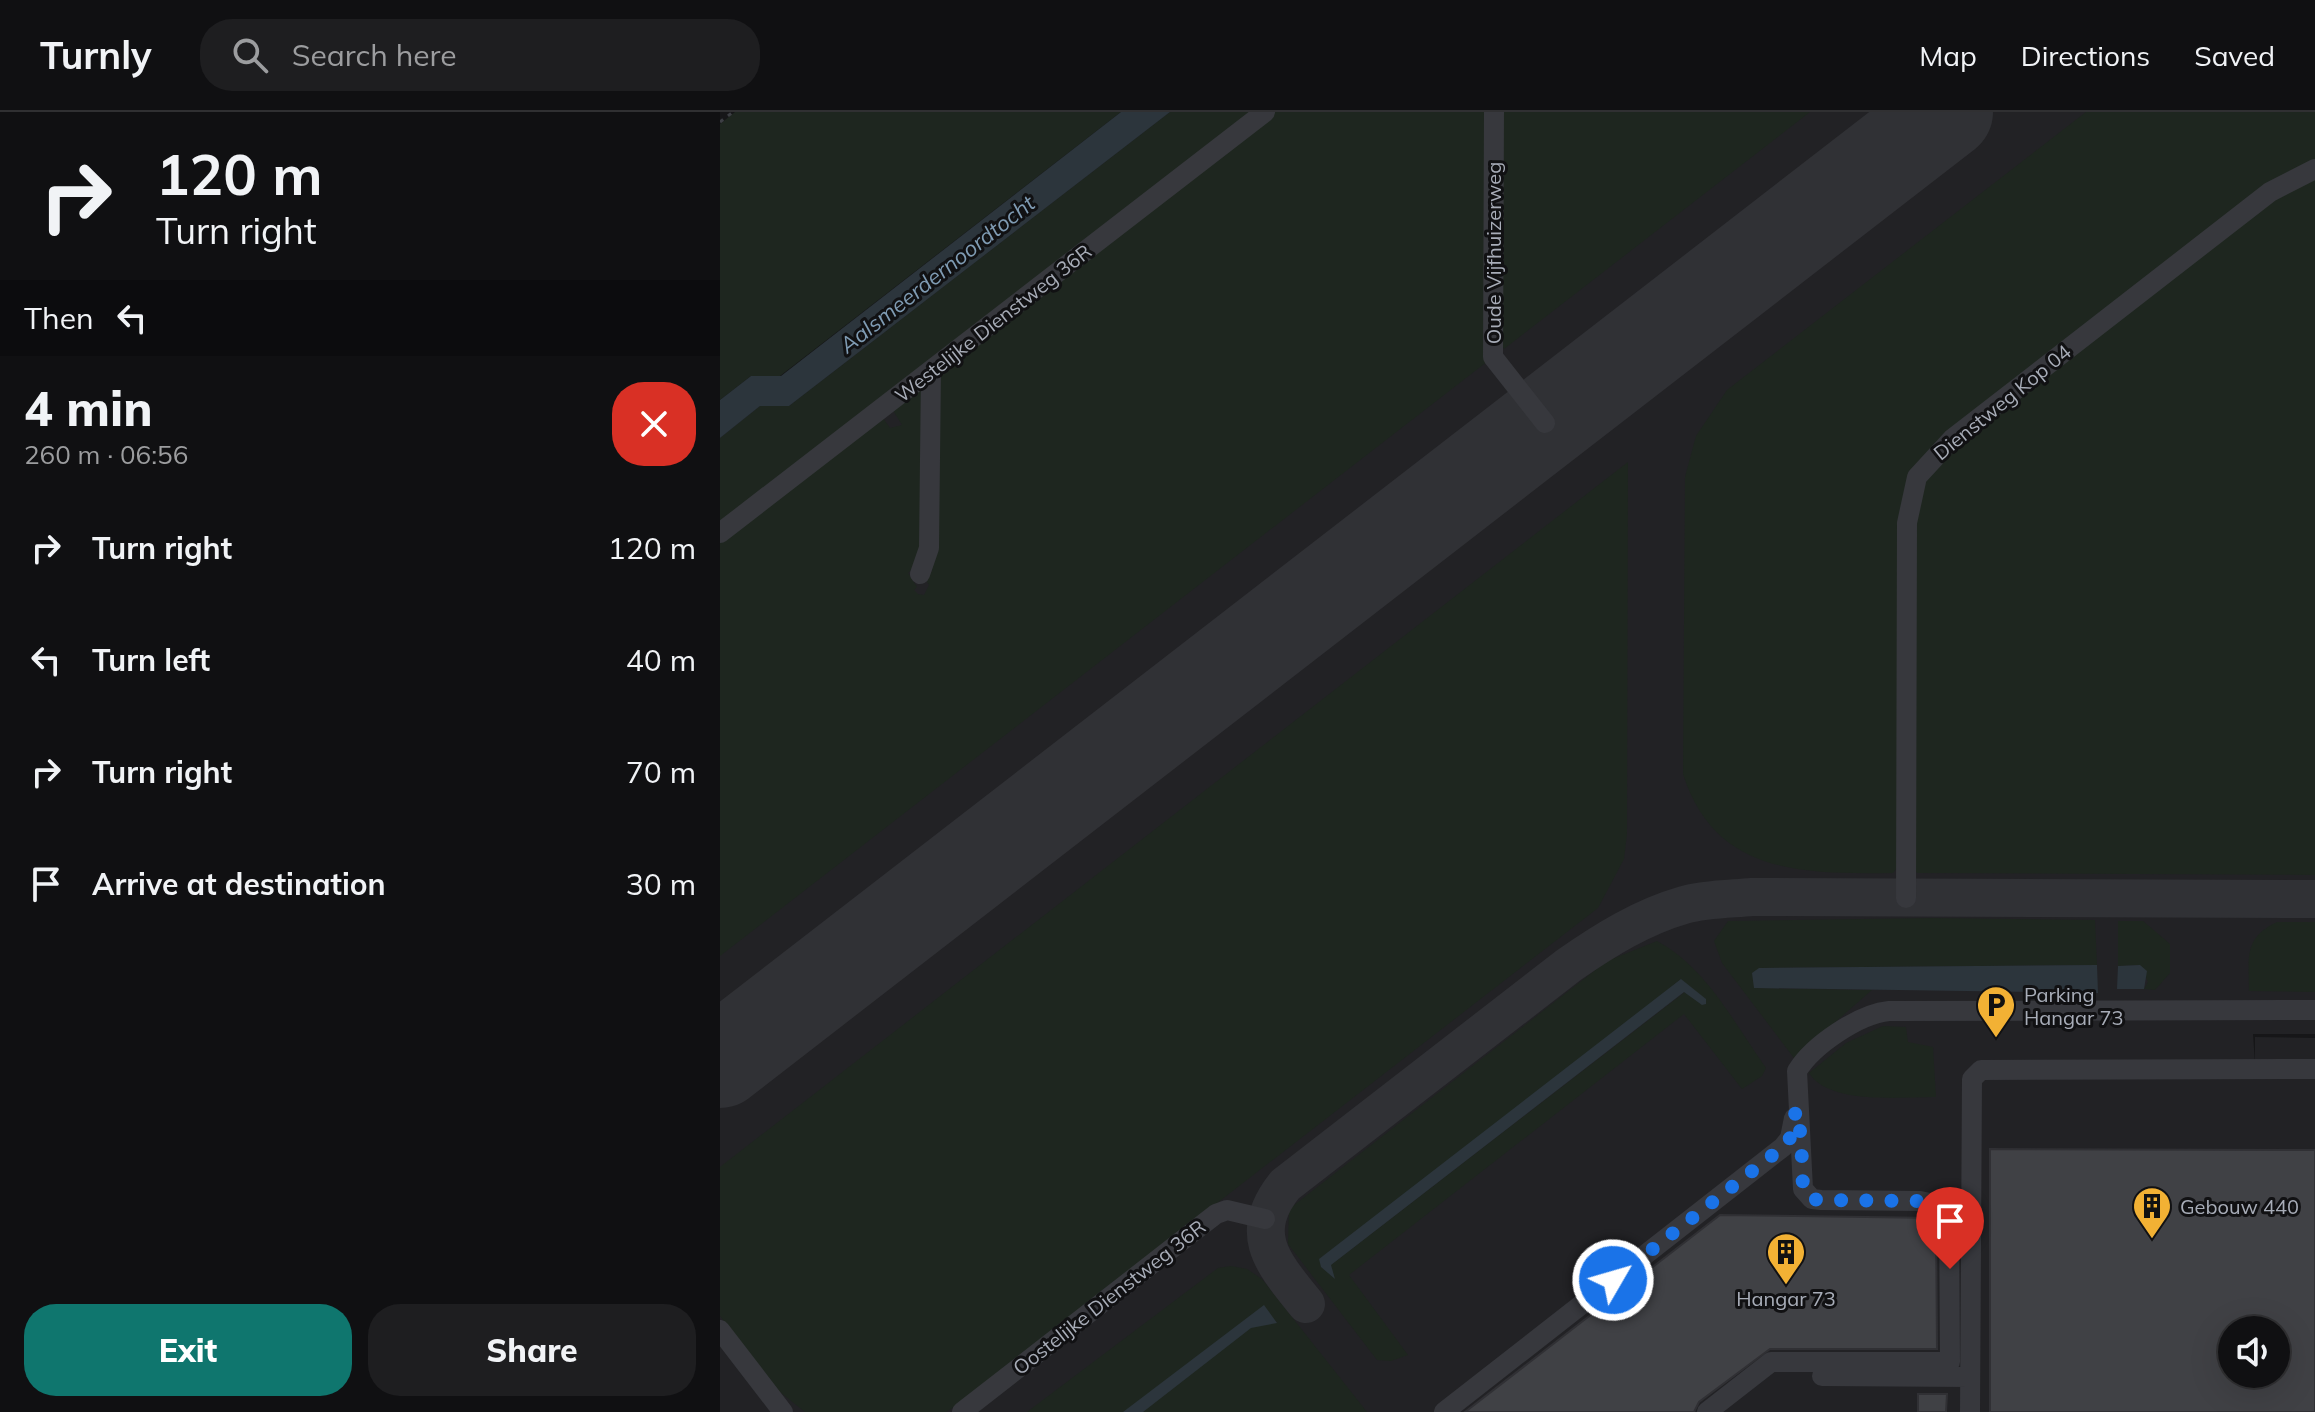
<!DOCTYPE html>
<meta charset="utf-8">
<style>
:root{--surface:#101012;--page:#1e1e20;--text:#f1f3f6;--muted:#9c9d9f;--line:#303032;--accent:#0f766e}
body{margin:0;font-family:Mulish,sans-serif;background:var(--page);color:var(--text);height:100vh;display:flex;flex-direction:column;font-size:30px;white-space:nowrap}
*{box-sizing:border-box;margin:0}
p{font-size:26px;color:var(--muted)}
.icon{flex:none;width:44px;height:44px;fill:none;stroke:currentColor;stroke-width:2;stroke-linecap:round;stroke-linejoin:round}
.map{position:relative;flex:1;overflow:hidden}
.panel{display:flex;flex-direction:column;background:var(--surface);width:720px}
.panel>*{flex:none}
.hud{background:#101012;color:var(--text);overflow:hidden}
.controls{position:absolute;left:1498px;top:1204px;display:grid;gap:16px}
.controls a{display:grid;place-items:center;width:72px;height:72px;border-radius:50%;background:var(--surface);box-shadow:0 8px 32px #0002,0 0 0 2px var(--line);font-size:40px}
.pin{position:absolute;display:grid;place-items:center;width:68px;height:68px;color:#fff;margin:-82px -34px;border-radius:50% 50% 50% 0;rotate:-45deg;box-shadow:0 0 8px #0007}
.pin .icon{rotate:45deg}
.me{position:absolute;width:88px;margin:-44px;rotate:52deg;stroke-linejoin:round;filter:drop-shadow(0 0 6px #0008)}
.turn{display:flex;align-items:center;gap:28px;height:168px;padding:0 24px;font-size:36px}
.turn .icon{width:104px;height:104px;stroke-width:2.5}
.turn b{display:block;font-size:56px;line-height:68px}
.then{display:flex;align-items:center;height:76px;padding:0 24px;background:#0003;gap:16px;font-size:30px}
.round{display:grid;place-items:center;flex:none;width:84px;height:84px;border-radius:32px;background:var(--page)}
.headline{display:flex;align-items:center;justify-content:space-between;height:136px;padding:0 24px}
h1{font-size:48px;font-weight:800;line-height:60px}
.primary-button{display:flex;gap:16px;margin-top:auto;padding:16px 24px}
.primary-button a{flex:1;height:92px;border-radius:32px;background:var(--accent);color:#fff;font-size:32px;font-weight:800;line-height:92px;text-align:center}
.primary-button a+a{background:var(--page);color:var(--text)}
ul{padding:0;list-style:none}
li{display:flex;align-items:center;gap:24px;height:112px;padding:0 24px}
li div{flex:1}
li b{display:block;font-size:30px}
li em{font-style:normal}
header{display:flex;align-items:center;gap:48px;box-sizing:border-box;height:112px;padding:0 40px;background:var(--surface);border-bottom:2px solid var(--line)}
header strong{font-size:38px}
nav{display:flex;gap:44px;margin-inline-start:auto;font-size:28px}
.search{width:560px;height:72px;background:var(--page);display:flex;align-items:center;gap:20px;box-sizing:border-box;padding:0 28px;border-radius:32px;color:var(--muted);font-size:30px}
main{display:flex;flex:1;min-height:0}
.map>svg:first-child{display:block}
</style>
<header>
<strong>Turnly</strong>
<div class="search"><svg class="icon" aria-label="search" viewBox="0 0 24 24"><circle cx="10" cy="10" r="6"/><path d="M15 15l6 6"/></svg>Search here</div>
<nav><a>Map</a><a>Directions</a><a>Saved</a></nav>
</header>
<main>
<section class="panel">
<div class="hud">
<div class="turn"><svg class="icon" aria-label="right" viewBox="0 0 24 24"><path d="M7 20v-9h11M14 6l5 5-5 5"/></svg><div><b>120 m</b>Turn right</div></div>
<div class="then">Then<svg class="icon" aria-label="left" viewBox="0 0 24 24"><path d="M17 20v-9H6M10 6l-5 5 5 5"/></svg></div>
</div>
<div class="headline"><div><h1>4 min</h1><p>260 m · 06:56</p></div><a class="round" style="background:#d93025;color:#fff"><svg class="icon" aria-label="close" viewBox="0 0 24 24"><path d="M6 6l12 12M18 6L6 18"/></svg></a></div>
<ul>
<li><svg class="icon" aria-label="right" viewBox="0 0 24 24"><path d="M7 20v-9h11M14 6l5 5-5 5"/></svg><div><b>Turn right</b></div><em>120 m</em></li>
<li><svg class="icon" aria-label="left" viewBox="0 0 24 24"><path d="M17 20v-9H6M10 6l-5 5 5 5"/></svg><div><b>Turn left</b></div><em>40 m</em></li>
<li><svg class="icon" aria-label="right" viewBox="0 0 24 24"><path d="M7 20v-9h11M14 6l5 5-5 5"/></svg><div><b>Turn right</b></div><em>70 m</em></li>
<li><svg class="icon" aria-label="arrive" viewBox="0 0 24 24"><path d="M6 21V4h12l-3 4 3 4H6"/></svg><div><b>Arrive at destination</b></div><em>30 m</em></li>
</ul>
<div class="primary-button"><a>Exit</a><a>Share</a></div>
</section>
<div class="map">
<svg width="1595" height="1300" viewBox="0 0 1595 1300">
<rect width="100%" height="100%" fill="#161618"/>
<path fill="#222225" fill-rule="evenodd" d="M450,0H1595V922H1533L1535,951V925L1595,926V1300H1000L1054,1256L997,1300H0V326L40,294H69ZM1512,1218H1556V1262H1512Z"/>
<path fill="#1e261f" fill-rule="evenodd" d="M15,0H401L60,264H31L0,288V12Z
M450,0H538L0,416V326L40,294H69Z
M554,0H769L768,249L0,844V428L161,303L170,316L182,313L171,295L203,274L199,450L188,461L197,475L194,478L198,482L204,483L209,473L206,468L212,459L214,267Z
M780,0H1090L784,237L778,227Z
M1366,0H1595V51L1193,363L1181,751L1173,761C1084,762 995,763 963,662L965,365L976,324L1007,278Z
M1595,62V763L1197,761L1191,751L1195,391L1218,346L1565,75Z
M908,350L907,722L904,747L878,796L234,1295L226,1300H85L60,1280L0,1204V1055Z
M1211,806L1375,808L1377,853L1039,856L1035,876L1152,878L1074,946L1002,851L994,829L1008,809Z
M1398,809H1423L1450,832V861L1435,878L1424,877L1428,870L1420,853L1398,854Z
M1557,810H1595V880L1529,879C1529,846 1523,826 1557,810Z
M937,829C987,856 1014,911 1046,956L1042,964L1022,977L964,902L629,1163L688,1243L671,1249L657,1248L568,1132L569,1097L887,849ZM961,867L982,893L965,880L611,1153Z
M1163,914L1186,915L1188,930L1213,935L1216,985C1182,985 1109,993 1089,961L1126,931Z
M511,1154L527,1157L542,1167L647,1300H307L498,1156Z"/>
<path fill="#2c353c" d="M401,0H450L69,294H40L0,326V288L31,264H61Z
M1377,853L1378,881L1034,876L1032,861L1039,856Z
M1420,853L1427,859L1424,877H1397L1398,854Z
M961,867L986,887V892L982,893L964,880L611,1153L615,1167L601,1155L599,1147Z
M544,1193L557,1211L531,1216L423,1300H403Z"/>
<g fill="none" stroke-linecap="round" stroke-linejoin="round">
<path stroke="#303135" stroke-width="38" d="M586,1192C553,1151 526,1122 565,1073L849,853C885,828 922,805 964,793C985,787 1010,787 1032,785L1595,787"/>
<path stroke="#303135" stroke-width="94" d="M0,949L1226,0"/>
</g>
<path fill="#404145" stroke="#303034" stroke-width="2" fill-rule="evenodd" d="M1270,1037L1595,1038V1300H1270ZM1512,1218H1556V1262H1512Z
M1000,1103L1216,1106L1217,1237H1050L979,1290L974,1300H745Z
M1198,1282H1227L1226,1300H1198Z"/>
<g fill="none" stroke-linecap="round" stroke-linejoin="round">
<path stroke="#3d3f44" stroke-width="3" stroke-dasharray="4 6" stroke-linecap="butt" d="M0,10L13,0"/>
<path stroke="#37383d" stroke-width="20" d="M774,0L773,245L825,311
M0,421L545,0
M200,462L209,436L211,258
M1186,786L1187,411L1197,365L1232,327L1550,80L1595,57
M0,1218L63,1300
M1102,1264L1250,1265
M242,1300L496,1102L507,1098L545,1107
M724,1300L1063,1035L1070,1026L1074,1006
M987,1300L1051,1250H1230L1229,1095L1200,1089L1101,1088L1092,1087L1083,1077L1077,959C1093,933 1139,902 1169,899L1595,898
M1250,1300L1252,967L1261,958L1595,957"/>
</g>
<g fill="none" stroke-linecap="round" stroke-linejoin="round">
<path stroke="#1a73e8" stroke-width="14" stroke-dasharray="0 25.2" d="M893,1168L1063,1035L1070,1026L1076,998L1081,1024L1083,1077L1092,1087L1101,1088L1200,1089L1229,1095L1230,1157"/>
</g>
<defs>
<symbol id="parking-pin" viewBox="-11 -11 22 30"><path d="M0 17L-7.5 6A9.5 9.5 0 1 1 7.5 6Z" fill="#f2b134" stroke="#111113"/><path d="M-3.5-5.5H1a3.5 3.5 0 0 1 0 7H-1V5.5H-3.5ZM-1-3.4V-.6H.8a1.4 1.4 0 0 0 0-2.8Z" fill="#111"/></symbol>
<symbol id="building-pin" viewBox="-11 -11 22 30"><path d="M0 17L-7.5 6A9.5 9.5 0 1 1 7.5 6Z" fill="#f2b134" stroke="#111113"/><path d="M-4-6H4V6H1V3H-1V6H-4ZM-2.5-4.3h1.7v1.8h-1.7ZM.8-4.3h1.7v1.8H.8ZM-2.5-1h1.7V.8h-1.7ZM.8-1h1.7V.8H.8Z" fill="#111"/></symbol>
</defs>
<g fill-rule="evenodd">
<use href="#parking-pin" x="1254" y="871" width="44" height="60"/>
<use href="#building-pin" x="1410" y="1072" width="44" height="60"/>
<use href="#building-pin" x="1044" y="1118" width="44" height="60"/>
</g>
<g text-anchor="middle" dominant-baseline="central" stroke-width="6" stroke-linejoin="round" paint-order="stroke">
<g font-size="20" fill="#a8adb8" stroke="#111113">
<text transform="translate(773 141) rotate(-90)">Oude Vijfhuizerweg</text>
<text transform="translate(273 211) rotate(-38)">Westelijke Dienstweg 36R</text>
<text transform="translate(1282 290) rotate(-39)">Dienstweg Kop 04</text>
<text transform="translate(389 1185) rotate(-38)">Oostelijke Dienstweg 36R</text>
</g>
<g font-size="20" fill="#a8adb8" stroke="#111113" text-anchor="start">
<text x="1304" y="882">Parking<tspan x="1304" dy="23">Hangar 73</tspan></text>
<text x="1460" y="1094">Gebouw 440</text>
<text x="1066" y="1186" text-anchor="middle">Hangar 73</text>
</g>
<g font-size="22" font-style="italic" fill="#7f9bb3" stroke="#111113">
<text transform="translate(217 162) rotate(-38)">Aalsmeerdernoordtocht</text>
</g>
</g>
</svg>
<div class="controls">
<a><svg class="icon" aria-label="sound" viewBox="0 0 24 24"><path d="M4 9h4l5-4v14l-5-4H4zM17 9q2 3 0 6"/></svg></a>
</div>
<div class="pin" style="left:1230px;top:1157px;background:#d93025"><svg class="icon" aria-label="arrive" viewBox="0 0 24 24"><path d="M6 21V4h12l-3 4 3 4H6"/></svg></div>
<svg class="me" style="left:893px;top:1168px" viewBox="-20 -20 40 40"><circle r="17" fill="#1a73e8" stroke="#fff" stroke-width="3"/><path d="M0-11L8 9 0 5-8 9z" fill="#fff"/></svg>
</div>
</main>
